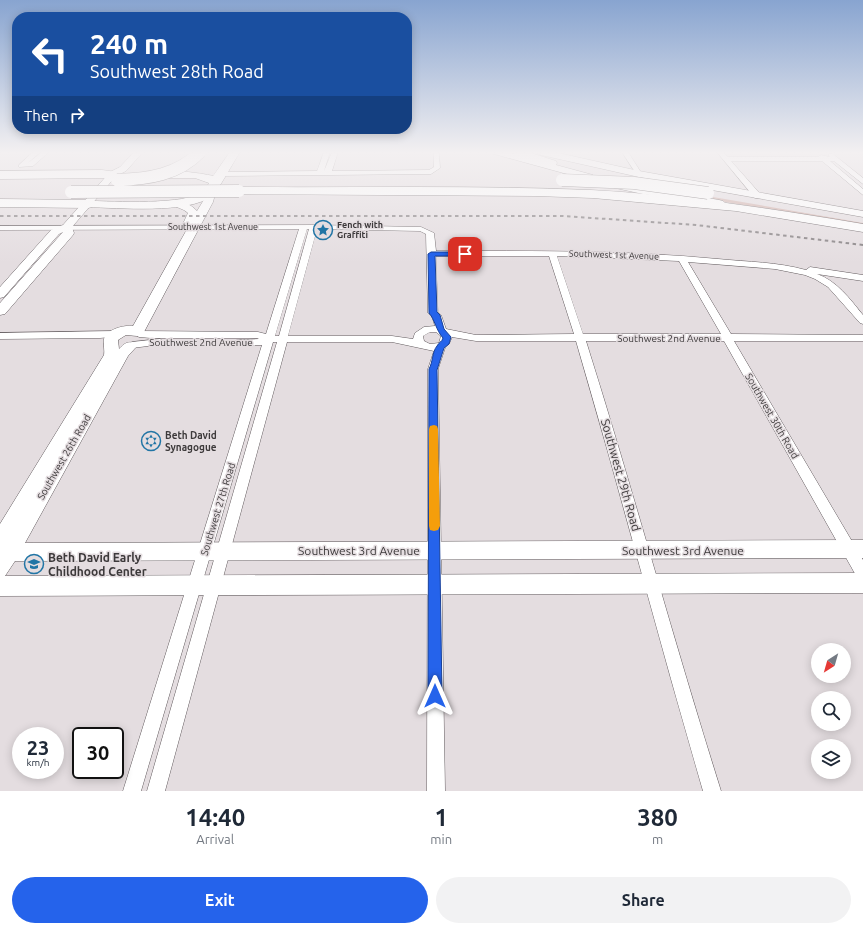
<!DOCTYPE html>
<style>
:root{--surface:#fff;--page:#f2f2f3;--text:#1f2937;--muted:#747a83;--accent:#2563eb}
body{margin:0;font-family:Ubuntu,sans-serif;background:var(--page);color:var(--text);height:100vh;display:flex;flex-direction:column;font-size:15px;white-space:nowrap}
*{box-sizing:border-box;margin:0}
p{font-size:13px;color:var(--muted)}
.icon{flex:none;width:22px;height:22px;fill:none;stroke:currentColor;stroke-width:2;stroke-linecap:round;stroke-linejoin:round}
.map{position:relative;height:791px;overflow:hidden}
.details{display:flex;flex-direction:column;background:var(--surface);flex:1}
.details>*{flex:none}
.hud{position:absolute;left:12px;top:12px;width:400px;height:122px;border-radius:16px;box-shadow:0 2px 10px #0003;background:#1a4fa0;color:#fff;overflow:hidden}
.needle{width:26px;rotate:217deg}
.controls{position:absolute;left:811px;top:643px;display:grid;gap:8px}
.controls a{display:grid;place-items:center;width:40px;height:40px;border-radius:50%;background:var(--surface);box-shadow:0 2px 10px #0003;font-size:20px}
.speed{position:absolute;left:12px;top:727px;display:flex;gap:8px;font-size:20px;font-weight:700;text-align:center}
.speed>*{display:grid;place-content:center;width:52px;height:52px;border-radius:50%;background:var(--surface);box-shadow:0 2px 10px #0003;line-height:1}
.speed small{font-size:10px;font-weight:400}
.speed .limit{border:2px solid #111;border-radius:6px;background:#fff;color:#111}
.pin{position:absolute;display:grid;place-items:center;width:34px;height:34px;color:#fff;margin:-17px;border-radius:8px;box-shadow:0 2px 6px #0006}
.me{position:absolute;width:44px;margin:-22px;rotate:0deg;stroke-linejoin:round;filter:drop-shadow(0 0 3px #0008)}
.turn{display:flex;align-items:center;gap:14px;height:84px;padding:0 12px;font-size:18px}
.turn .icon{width:52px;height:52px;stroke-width:2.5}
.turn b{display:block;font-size:28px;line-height:34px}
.then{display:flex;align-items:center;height:38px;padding:0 12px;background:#0003;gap:8px;font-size:15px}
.eta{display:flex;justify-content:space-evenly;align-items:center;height:68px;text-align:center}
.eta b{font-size:24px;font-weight:700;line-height:28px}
.action{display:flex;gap:8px;margin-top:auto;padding:8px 12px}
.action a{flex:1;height:46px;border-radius:24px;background:var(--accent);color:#fff;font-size:16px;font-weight:700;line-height:46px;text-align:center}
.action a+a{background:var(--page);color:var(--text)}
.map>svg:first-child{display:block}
</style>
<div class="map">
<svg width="863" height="791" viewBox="0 0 863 791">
<rect width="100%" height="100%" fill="#e4dde0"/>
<path fill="#d0afa9" d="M713,197L863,223V225L713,200Z"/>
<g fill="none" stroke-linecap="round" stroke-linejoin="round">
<defs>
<path id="street" d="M33,152H40L28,163L42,152H49L33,166L19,167V165Z
M324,152H330L324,171L332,152H338L332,171L429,170L434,167V152L439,153L440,168L431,174L220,176L217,174L220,172L317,171Z
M622,152H628L642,174L641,175H637Z
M717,152H723L728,157H818L821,155L830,157L828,155L829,154H833L863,178V184L834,161H830L863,189V195L822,161H731L762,196L761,198H755Z
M314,225L421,227L434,233L436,251C530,251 624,250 718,259C748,262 777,262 806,270L810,267L863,275V281L817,274C837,281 850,299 863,315V324L860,323L828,287L815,279L805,275L775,269L688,262L731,334L863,335V341H734L863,560V581L858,579L724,341H586C633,490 674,642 721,791H703C659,641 620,490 576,341H476L452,337L449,344L445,348L438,369L445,791H427L428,369L434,351L392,342H287L165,791H147L277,342H273L141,791H123L262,345L237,346L232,343L237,340L259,339L257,338H151L139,337L134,334L139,331L258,332L266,334L299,229L0,230V226ZM307,229H309L279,336H275ZM317,229L420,231L426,234L428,313L432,316L435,326L424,327L415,333L413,339L392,336H288ZM436,256H549L574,334L476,335L446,329L441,315L438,312ZM557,256L679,261L721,334H583ZM430,332H436L441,336L439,343L430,344L424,341L423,336Z
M117,331L122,334L120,336L100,338L0,339V333Z
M160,339L165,342L164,344L132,348L127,345L132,342Z"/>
<path id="secondary" d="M134,152H143L126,171L116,176L72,227L74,233L73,235L5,314L0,315V303L63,232L59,234L4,297L0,298V287L51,230L63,225L110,172L120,167Z
M211,187L216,190L213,202L144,332L142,335L137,336L126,335L118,340L119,349C124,344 127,341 135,343L137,346L128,356L25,543L863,540V558L15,561L5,576L863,573V593L0,596V524L104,355C105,350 103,344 104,339C107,329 124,325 133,326L186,231L181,228L188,213C183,208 175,208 171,203L176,200C184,202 192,205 197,211L205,198L206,190Z"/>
<path id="primary" d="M230,152H240C234,161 218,191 212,196C189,214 117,208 88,207L84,206L82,204L84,202L88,201C113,201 186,206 204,191C206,189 208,185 209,183L195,178H155L150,175C157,167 202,173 213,176Z
M492,152H508L514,154L513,152H528L556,161L557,163L556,165L593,175L594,177L589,180L494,154Z
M536,152H554L639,171L863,211V217L639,177L541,155Z
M615,182L719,200L723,201L725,203L723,205L719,206L643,194L611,187L610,185Z"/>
<path id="highway" d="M102,170L117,172L119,174L117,176L113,178L0,179V171Z
M239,187C356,188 474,185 591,190C683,195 773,209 863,224V232L736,211L593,198L536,196L235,194L233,191L235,188Z
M0,199L88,200L92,201L94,204L92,207L88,208L0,207Z"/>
</defs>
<use href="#street" stroke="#625b5e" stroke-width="1"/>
<use href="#secondary" stroke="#625b5e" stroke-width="1"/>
<use href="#primary" stroke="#625b5e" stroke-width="1"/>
<use href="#highway" stroke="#625b5e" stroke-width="1"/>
<use href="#street" fill="#fff" fill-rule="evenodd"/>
<use href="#secondary" fill="#fff" fill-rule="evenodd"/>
<use href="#primary" fill="#fff" fill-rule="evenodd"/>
<use href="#highway" fill="#fff" fill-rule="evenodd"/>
<path stroke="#858082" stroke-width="2" stroke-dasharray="3.5 3.5" stroke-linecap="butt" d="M0,216H563L696,225L863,245"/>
<defs>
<path id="highway-bridge" d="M117,180C148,179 178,175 200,152
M562,180L634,183L708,193
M71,192L239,191"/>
</defs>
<use href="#highway-bridge" stroke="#625b5e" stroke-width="13" stroke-linecap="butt"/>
<use href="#highway-bridge" stroke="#fff" stroke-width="12"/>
</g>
<linearGradient id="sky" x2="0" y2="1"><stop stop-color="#88a4d0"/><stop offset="0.58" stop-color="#f3f0f1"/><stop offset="1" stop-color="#f3f0f1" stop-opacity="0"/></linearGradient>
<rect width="863" height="263" fill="url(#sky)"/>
<path fill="#2563eb" stroke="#184099" d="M431,252H465L468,254L465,256H435L437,312L440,315L444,329L451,337L449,344L444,348L437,370L442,696L440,701L435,703L430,701L428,696L429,369C433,362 432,352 437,346C439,342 442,342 443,338C436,330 435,320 429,313L428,254Z"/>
<path fill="#f59e0b" d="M434,425L437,426L438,429L440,526L438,530L434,531L430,530L429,526V429L430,426Z"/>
<defs>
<symbol id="sight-ring" viewBox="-11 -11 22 22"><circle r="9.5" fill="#e4dde0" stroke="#2175a5" stroke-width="1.5"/><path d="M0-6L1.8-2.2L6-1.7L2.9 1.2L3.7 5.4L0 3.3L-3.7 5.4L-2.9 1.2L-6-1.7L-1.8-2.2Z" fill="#2175a5"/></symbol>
<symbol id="synagogue-ring" viewBox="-11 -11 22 22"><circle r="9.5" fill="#e4dde0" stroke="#2175a5" stroke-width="1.5"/><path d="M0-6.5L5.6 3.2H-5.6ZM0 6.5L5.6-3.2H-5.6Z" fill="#2175a5"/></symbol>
<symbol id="school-ring" viewBox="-11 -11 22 22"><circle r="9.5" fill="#e4dde0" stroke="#2175a5" stroke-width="1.5"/><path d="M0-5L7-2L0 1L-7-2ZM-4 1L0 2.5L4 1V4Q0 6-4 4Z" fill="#2175a5"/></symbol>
</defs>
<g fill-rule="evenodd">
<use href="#sight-ring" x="312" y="219" width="22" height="22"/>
<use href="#synagogue-ring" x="140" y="430" width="22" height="22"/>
<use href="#school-ring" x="23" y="553" width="22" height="22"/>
</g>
<g text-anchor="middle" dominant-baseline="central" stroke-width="3" stroke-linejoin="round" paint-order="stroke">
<g font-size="9" font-weight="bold" fill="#3d3a3b" stroke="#e4dde0" text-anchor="start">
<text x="337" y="225">Fench with<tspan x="337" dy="10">Graffiti</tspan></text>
</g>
<g font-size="9" fill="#3d3a3b" stroke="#e4dde0">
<text x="213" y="227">Southwest 1st Avenue</text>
<text transform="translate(614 255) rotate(2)">Southwest 1st Avenue</text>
</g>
<g font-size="10" fill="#3d3a3b" stroke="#e4dde0">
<text x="669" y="338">Southwest 2nd Avenue</text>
<text x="201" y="342">Southwest 2nd Avenue</text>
<text transform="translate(772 416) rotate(60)">Southwest 30th Road</text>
<text transform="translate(64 457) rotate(-60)">Southwest 26th Road</text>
<text transform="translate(218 509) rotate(-73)">Southwest 27th Road</text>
</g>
<g font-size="10" font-weight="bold" fill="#3d3a3b" stroke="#e4dde0" text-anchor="start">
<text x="165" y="435">Beth David<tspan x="165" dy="12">Synagogue</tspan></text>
</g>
<g font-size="12" fill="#3d3a3b" stroke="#e4dde0">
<text transform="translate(621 475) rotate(74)">Southwest 29th Road</text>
<text x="359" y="550">Southwest 3rd Avenue</text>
<text x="683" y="550">Southwest 3rd Avenue</text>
</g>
<g font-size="12" font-weight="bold" fill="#3d3a3b" stroke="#e4dde0" text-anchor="start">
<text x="48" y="557">Beth David Early<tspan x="48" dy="14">Childhood Center</tspan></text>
</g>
</g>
</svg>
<div class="controls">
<a><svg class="needle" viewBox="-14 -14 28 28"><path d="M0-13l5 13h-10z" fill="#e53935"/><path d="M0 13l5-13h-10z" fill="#747a83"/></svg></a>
<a><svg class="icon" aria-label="search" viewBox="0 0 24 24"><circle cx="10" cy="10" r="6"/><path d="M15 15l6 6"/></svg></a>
<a><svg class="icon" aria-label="layers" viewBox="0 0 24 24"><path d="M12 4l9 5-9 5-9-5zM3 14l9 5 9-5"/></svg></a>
</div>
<div class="speed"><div>23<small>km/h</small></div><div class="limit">30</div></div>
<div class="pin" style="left:465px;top:254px;background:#d93025"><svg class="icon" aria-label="arrive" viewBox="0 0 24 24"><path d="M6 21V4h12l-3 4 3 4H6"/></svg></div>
<svg class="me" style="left:435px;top:696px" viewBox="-20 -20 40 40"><path d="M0-17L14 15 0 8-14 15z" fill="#2563eb" stroke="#fff" stroke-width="4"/></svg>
<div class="hud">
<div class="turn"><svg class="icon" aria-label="left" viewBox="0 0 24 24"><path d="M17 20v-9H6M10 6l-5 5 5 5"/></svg><div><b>240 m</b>Southwest 28th Road</div></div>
<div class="then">Then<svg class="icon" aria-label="right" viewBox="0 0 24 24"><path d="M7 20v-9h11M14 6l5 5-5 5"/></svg></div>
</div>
</div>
<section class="details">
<div class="eta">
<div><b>14:40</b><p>Arrival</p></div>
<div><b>1</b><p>min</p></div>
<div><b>380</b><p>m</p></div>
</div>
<div class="action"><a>Exit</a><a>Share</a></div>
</section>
